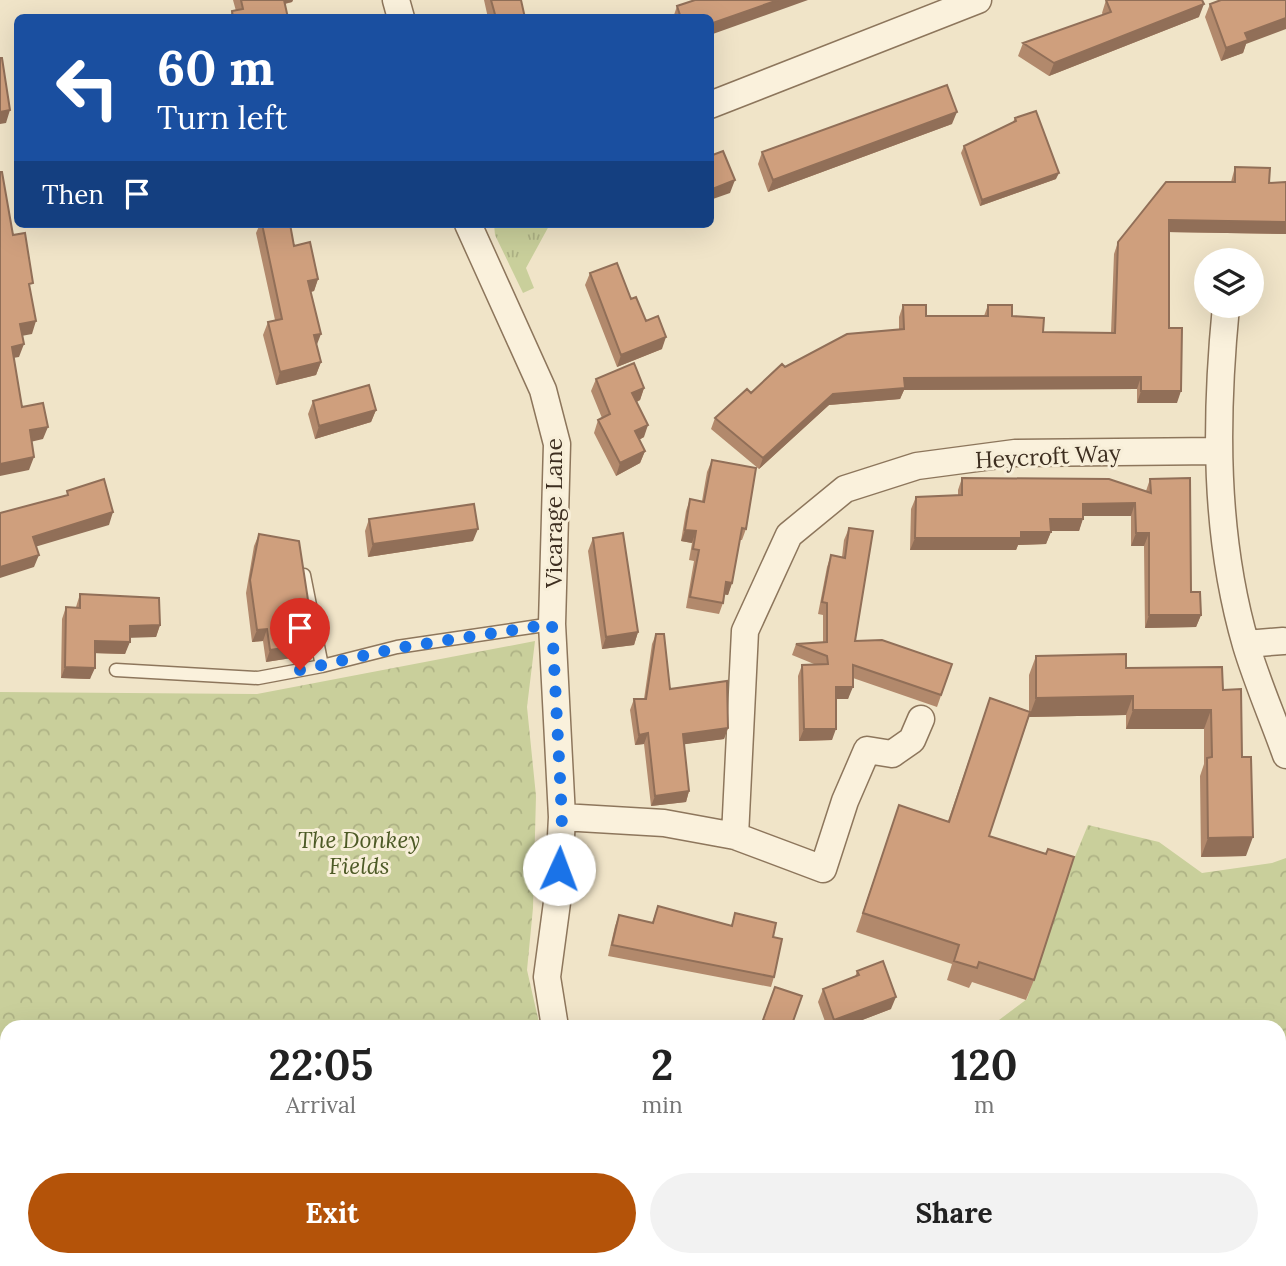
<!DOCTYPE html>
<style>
:root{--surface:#fff;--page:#f2f2f2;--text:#222;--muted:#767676;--accent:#b45309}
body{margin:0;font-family:Lora,serif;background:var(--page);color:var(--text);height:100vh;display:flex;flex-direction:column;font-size:26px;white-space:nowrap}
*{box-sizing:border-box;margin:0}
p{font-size:23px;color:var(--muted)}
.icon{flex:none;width:38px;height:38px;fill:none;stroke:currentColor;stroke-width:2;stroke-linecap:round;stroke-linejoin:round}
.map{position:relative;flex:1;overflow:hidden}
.details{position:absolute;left:0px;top:1020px;width:1286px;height:247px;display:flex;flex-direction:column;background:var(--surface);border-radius:21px 21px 0 0;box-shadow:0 7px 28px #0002}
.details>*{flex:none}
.guide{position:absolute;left:14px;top:14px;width:700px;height:214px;border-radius:10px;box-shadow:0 7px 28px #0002;background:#1a4fa0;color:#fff;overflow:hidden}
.controls{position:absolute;left:1194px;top:248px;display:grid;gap:14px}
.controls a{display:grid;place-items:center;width:70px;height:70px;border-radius:50%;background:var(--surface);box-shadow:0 7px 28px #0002;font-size:35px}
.pin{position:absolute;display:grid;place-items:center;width:60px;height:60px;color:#fff;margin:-72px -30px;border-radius:50% 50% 50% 0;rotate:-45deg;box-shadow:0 0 7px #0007}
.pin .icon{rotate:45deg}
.me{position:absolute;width:77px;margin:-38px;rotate:2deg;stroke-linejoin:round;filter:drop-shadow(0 0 5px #0008)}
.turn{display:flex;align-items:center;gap:24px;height:147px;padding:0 28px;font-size:32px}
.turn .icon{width:91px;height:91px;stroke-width:2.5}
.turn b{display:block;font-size:49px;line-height:60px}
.then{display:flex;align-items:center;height:66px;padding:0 28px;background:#0003;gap:14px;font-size:26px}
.eta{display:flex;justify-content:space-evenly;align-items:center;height:119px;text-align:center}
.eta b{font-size:42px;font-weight:800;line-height:49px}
.cta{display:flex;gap:14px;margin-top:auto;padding:14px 28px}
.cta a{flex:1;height:80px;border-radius:42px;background:var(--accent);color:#fff;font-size:28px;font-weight:800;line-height:80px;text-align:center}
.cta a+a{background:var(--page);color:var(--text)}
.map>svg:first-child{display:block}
</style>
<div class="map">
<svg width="1286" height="1266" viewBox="0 0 1286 1266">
<defs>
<pattern id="grass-tufts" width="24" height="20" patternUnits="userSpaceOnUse" patternTransform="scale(1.75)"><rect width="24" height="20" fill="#c9cf9b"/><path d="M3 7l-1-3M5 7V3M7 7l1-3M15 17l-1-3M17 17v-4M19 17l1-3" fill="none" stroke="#aeb285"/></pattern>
<pattern id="forest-crowns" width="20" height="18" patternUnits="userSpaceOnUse" patternTransform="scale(1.75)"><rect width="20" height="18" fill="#c9cf9b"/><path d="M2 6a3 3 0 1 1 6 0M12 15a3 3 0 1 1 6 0" fill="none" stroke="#aeb285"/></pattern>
</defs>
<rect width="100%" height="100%" fill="#f0e4c8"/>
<path fill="url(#grass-tufts)" d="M494,224H550L526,268L534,288L523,293L495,235Z"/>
<path fill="url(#forest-crowns)" d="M535,641L527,707L536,796L533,908L527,970L540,1027H7V1260H531L530,1266H0V692L257,694Z
M1088,825L1159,842L1202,873L1272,863L1286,858V1136L1279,1133V1027L991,1026L1027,999L1067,876Z"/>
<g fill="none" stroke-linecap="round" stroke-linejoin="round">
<defs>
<path id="lane" d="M304,575L322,666
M116,670L258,678L322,666L397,647L552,624"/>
<path id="street" d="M396,0L401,18
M710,105L978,0
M468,224L543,390L557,444L552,624L562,817L558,895L547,977L555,1027
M1226,306C1215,419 1214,535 1246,645C1257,682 1273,718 1286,755
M1246,644L1283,641
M562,817L664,823L735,836L823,869L845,801L867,750L892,754L912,740L921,719
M735,836L745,631L789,535L845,489L917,466L1015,453L1217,451
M545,1266L546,1260"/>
</defs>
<use href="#lane" stroke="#8d765c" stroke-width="15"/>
<use href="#street" stroke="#8d765c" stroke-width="29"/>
<use href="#lane" stroke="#faf1dc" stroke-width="12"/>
<use href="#street" stroke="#faf1dc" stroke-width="26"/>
</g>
<path fill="#b2896c" d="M233,0H293L292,2L285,4L288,18H230L232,11H236Z
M484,0H521L525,18H488Z
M1106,0L1199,17L1049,76L1018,56L1023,43L1103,15L1102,13Z
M1210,4L1246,44L1243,53L1221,61L1205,17Z
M677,6L710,18H673Z
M1015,118L1056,179L980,206L961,153L964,146L1013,122Z
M952,124L768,192L758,164L762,152Z
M1235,167L1269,183L1286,182V234L1169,232V328L1177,403H1137V389L904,390L900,399L829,405L759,469L711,429L715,418L751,393L785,367L899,330V317L903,305L926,316H984L988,305L1043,332L1111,333L1114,254L1118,242L1231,182Z
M260,224H290L294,246L318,279L314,291L310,292L316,345L321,362L316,375L276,385L263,335L268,322L275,320L256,233Z
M590,273L631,299L662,349L617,367L585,285Z
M596,379L644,388L640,400L637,402L644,437L639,440L645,451L640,463L616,476L594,433L598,420L602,418L591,391Z
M313,401L376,410L371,422L315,439L308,414Z
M712,460L746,529L742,540H740L732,583L728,595L724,594L723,603L719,614L686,608L694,561L689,560L692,543L681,541L686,511L690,499L702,501L707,472Z
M962,478L1146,491L1150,479L1191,592L1201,615L1196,627L1145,628L1144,546H1131V516H1083L1079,531H1051L1046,544L1018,545L1016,550H910L911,509L916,497L958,495V490Z
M369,519L473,541L368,557L365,531Z
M849,528L855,641L952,664L937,707L853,678L848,699H836L832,740L799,741L798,676L802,665L814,664L792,655L796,644L823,643V615L818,614L827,567L831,555L842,557L844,540Z
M259,534L310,613L304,640H302L298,657L266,662L263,641L252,642L246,593L254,546Z
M593,538L638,632L634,645L602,649L588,551Z
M80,594L160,625L156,637H130L125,654L95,653L90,679L61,678L62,619L66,607H76Z
M656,634L670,689L728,728L724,739L684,744L689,791L686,802L651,806L644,744L635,745L630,710L634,699H644L652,644Z
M1036,656L1126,668L1223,690L1242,757L1246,856L1201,857L1200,776L1204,764V729H1126V715L1029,717L989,836L1034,980L1026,1000L972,982L969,988L947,980L952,964L856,932L899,805L948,821L990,698L1029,711V675Z
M658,906L731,926L735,913L773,937L774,977L771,987L608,956L615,926L619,915L652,923Z
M857,971L891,1009L844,1027H827L818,1002L823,989L855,977Z
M775,987L791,1027H764L761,1026Z"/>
<path fill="#916f58" d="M280,0H293L292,2L278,5Z
M778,0H808L710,35V24Z
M1204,4L1199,17L1049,76L1054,63Z
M1286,18V29L1246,44L1243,53L1221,61L1226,48L1245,33Z
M10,110L6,123L0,124V112Z
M957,112L952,124L768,192L773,180Z
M1059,173L1056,179L980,206L982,200Z
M735,180L730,193L710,200V190Z
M1169,220L1286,222V234L1165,232Z
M318,279L314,291L303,294L308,281Z
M36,321L32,334L16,337L20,324Z
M321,334L316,347L314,335Z
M666,337L662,349L617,367L621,355Z
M24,344L19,357L7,359L12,347Z
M321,362L316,375L276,385L280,372Z
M1141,377L1137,389L904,390L900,399L829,405L759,469L763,458L833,394L904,378Z
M644,388L640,400L628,405L632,393Z
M1141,391H1181L1177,403H1137Z
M376,410L371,422L315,439L319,426Z
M648,425L644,437L631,444L635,431Z
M48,427L43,439L26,443L30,430Z
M645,451L640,463L616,476L620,463Z
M34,457L29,470L0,476V464Z
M1135,503L1131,516H1078L1083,504Z
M113,512L109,525L28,549L33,537Z
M1050,519H1083L1079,531H1046Z
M478,529L473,541L368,557L373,544Z
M685,530L696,531L692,543L681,541Z
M1021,532H1051L1046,544L1018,545L1016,550H910L915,538Z
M1136,533H1149L1144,546H1131Z
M39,555L34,567L0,578V567Z
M726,582L732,583L728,595L722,594Z
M1149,615H1201L1196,627L1145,628Z
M160,625L156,637L126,638L130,626Z
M308,627L304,640L296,641L300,629Z
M267,629L263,641L252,642L257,630Z
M638,632L634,645L602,649L606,637Z
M95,641L130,642L125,654L91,653Z
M303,645L298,657L266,662L270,650Z
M65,667L95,668L90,679L61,678Z
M836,687H853L848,699H831Z
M1133,696L1126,715L1029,717L1036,698Z
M1133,710H1211L1204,729H1126Z
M728,728L724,739L679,745L683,734Z
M804,729H836L832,740L799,741Z
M648,733L644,744L635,745L639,735Z
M689,791L686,802L651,806L655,796Z
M1253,837L1246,856L1201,857L1208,838Z
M896,997L891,1009L844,1027H831L834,1020Z"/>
<path fill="#cf9f7d" stroke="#916f58" stroke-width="2" d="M241,0H284L288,18H233L232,11L243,9Z
M491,0H521L525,18H496Z
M695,0H778L710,24V18H681L677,6Z
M1106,0H1202L1204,4L1054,63L1023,43L1111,12Z
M1221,0H1286V18L1245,33L1248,40L1226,48L1210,4Z
M0,58H2L10,110L0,112Z
M947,85L957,112L773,180L762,152Z
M1036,111L1059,173L982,200L964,146L1016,121L1015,118Z
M723,151L735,180L710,190V156Z
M1235,167L1270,168L1269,183L1286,182V222L1169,220V328H1182L1181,391H1141V377L904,378L905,388L833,394L763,458L715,418L747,389L751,393L782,364L785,367L847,334L904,329L903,305H926V316H988V305H1012V316L1044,318L1043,332L1115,333L1118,242L1166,182H1235Z
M0,172H2L13,235L25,233L33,283L29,284L36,321L20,324L24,344L12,347L22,407L43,403L48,427L30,430L34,457L0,464Z
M262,224H290L294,246L310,242L318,279L308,281L321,334L314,335L321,362L280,372L268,322L282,319Z
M617,263L631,299L636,297L646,321L658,316L666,337L621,355L590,273Z
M634,363L644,388L632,393L648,425L635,431L645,451L620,463L598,420L610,414L596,379Z
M369,385L376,410L319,426L313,401Z
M712,460L756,468L746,529L742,528L732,583L726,582L723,603L690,597L699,550L693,549L696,531L685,530L690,499L704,502Z
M962,478L1109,479L1151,493L1150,479L1190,478L1191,592H1200L1201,615H1149V533H1136L1135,503L1083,504V519H1050L1051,532H1021V538H915L916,497L962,495Z
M104,479L113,512L33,537L39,555L0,567V513L68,495L67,491Z
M474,504L478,529L373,544L369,519Z
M849,528L873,531L855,641L882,640L952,664L941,695L853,665V687H836V729H804L802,665L828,664L827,656L796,644L827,642V603L822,602L831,555L845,558Z
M623,533L638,632L606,637L593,538Z
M259,534L299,541L310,613L306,614L308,627L300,629L303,645L270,650L267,629L257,630L250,580Z
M80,594L159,598L160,625L130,626V642L95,641V668L65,667L66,607L80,608Z
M656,634H664L670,689L727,681L728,728L683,734L689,791L655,796L648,733L639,735L634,699H646Z
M1126,654V668L1222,667L1223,690L1241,689L1242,757H1251L1253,837L1208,838L1207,758L1212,757L1211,710H1133V696L1036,698V656Z
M990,698L1030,712L989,836L1046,854L1048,849L1074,857L1034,980L979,962L977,968L954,961L959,945L863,913L899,805L949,822Z
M658,906L732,926L735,913L776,923L773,937L782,939L774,977L612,945L619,915L653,923Z
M883,961L896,997L834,1020L823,989L859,975L857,971Z
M775,987L802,996L791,1027H785L763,1020Z"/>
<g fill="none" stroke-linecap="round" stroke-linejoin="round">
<path stroke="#1a73e8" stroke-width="12" stroke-dasharray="0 21.6" d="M300,670L397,648L552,624L562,817L559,869"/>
</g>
<g text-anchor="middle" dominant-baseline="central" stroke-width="6" stroke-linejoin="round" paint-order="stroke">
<g font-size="23" fill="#3d2e20" stroke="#f7eed8">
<text transform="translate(1048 456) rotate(-3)">Heycroft Way</text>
<text transform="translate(553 513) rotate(-90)">Vicarage Lane</text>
</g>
<g font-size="23" font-style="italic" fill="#4d5a26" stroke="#f7eed8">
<text x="359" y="839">The Donkey<tspan x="359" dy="26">Fields</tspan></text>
</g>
</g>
</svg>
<div class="controls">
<a><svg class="icon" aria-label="layers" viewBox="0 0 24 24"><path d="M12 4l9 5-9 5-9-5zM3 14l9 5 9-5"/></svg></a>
</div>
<div class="pin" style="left:300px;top:670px;background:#d93025"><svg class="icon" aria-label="arrive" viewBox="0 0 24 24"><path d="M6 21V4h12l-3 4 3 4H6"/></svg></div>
<svg class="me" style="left:559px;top:869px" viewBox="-20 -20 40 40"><circle r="19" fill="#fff"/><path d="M0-13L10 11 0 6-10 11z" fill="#1a73e8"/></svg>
<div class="guide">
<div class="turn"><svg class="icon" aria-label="left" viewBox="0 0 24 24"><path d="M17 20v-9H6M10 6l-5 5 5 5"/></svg><div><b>60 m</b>Turn left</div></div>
<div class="then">Then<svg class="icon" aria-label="arrive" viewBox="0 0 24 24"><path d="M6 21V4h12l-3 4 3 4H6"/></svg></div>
</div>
<section class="details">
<div class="eta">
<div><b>22:05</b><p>Arrival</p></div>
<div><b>2</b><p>min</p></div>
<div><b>120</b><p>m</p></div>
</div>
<div class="cta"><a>Exit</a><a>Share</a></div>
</section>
</div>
